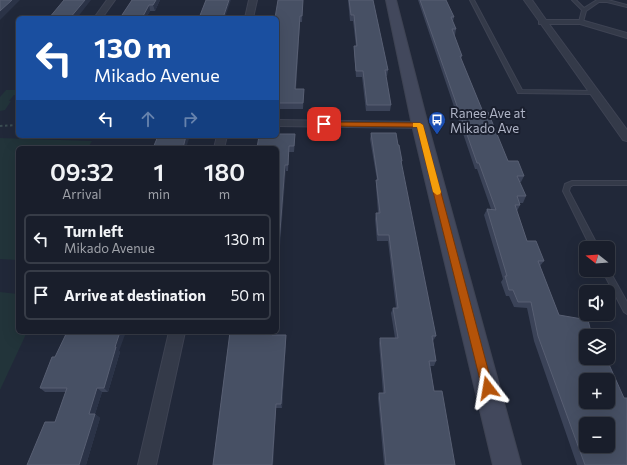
<!DOCTYPE html>
<meta charset="utf-8">
<style>
:root{--surface:#191e2b;--page:#262b37;--text:#f1f3f6;--muted:#9fa2a9;--line:#373c47}
body{margin:0;font-family:Commissioner,sans-serif;background:var(--page);color:var(--text);height:100vh;display:flex;flex-direction:column;font-size:15px;white-space:nowrap}
*{box-sizing:border-box;margin:0}
p{font-size:13px;color:var(--muted)}
.icon{flex:none;width:22px;height:22px;fill:none;stroke:currentColor;stroke-width:2;stroke-linecap:round;stroke-linejoin:round}
.map{position:relative;flex:1;overflow:hidden}
.panel{position:absolute;left:16px;top:146px;width:263px;height:188px;display:flex;flex-direction:column;background:var(--surface);border-radius:6px;box-shadow:0 4px 16px #0002,0 0 0 1px var(--line)}
.panel>*{flex:none}
.top-card{position:absolute;left:16px;top:16px;width:263px;height:122px;border-radius:6px;box-shadow:0 4px 16px #0002,0 0 0 1px var(--line);background:#1a4fa0;color:#fff;overflow:hidden}
.needle{width:26px;rotate:287deg}
.buttons{position:absolute;left:579px;top:241px;display:grid;gap:8px}
.buttons a{display:grid;place-items:center;width:36px;height:36px;border-radius:6px;background:var(--surface);box-shadow:0 4px 16px #0002,0 0 0 1px var(--line);font-size:20px}
.pin{position:absolute;display:grid;place-items:center;width:34px;height:34px;color:#fff;margin:-17px;border-radius:8px;box-shadow:0 2px 6px #0006}
.me{position:absolute;width:44px;margin:-22px;rotate:346deg;stroke-linejoin:round;filter:drop-shadow(0 0 3px #0008)}
.turn{display:flex;align-items:center;gap:14px;height:84px;padding:0 12px;font-size:18px}
.turn .icon{width:52px;height:52px;stroke-width:2.5}
.turn b{display:block;font-size:28px;line-height:34px}
.lanes{display:flex;align-items:center;height:38px;padding:0 12px;background:#0003;justify-content:center;gap:20px;direction:ltr}
.lanes .off{opacity:.35}
.eta{display:flex;justify-content:space-evenly;align-items:center;height:68px;text-align:center}
.eta b{font-size:24px;font-weight:600;line-height:28px}
ul{padding:0;list-style:none}
li{display:flex;align-items:center;gap:12px;height:50px;margin:0 8px 6px;padding:0 4px;border:2px solid var(--line);border-radius:6px}
li div{flex:1}
li b{display:block;font-size:15px}
li em{font-style:normal}
.map>svg:first-child{display:block}
</style>
<div class="map">
<svg width="627" height="465" viewBox="0 0 627 465">
<rect width="100%" height="100%" fill="#212839"/>
<path fill="#22343a" d="M6,90H18V95H14L9,101H11L5,110L0,111V97Z
M0,138L92,141L88,148H18V260L0,259Z
M0,292L18,294V332H27L0,390Z"/>
<g fill="none" stroke-linecap="round" stroke-linejoin="round">
<defs>
<path id="lane" d="M470,0H474L522,90L594,91L597,93L596,94L518,93Z
M572,0H576L584,8L597,0H608L627,5V7L607,2H599L586,11L583,22L581,23L579,22L582,10Z
M572,181H627V185H573L570,187L569,191L599,248H591L563,191L565,184Z
M608,268L627,302V314L624,312L602,270H608Z"/>
<path id="street" d="M107,0H115L102,18H94Z
M249,0H257L253,18H245Z
M524,0H532L546,20H581L627,33V38L580,24H549L627,130V141L623,140L541,24H539V21Z
M277,120L420,122L425,125L420,128L277,126Z
M217,136H227L224,148H214Z
M169,332H185L156,465H138Z"/>
<path id="secondary" d="M386,0H396L428,125L521,465H493L412,125Z"/>
</defs>
<use href="#lane" stroke="#3e4353" stroke-width="2"/>
<use href="#street" stroke="#3e4353" stroke-width="2"/>
<use href="#secondary" stroke="#3e4353" stroke-width="2"/>
<path stroke="#3b4d52" stroke-width="2" stroke-dasharray="2.5 2.5" stroke-linecap="butt" d="M0,126L18,125"/>
<use href="#lane" fill="#343a49" fill-rule="evenodd"/>
<use href="#street" fill="#343a49" fill-rule="evenodd"/>
<use href="#secondary" fill="#42485c" fill-rule="evenodd"/>
</g>
<path fill="#3b4358" d="M132,0H160L155,11H150L146,18H120Z
M303,0L302,22H300L296,89H304L303,109H277V18Z
M348,0H373L388,70L387,76H386L391,105L390,111H366L362,77H356L354,51V46H356L353,21H350Z
M418,0H446L454,17L453,22L456,29L455,35H454L462,56L461,59L483,112L508,161L524,176L521,182H519L526,196L523,203H519L520,205L517,211L527,241L544,261L540,266L559,315L627,465H577L534,341L527,308L514,307L509,296H506L501,282L503,279L484,215L487,209H491L477,169H475Z
M371,133L398,145L402,161L401,166L436,336L433,341L436,361L434,366H430L434,391L455,465H384L378,398L379,393H383L379,343L380,338H395L391,313L393,308H396L388,241H377L375,219L376,213H378L376,186L377,180L370,139Z
M295,140L294,152H289L288,171H286L277,148Z
M230,332H273V335H286V341L282,408H276L273,465H213Z
M119,351L120,352L108,392H102L95,414L100,418L86,465H27L55,422L66,392H45L40,388L55,357Z"/>
<path fill="#2b3347" d="M12,0H20L0,20V11Z
M85,0H91L77,18H70Z
M156,0H160L155,11L153,5Z
M229,0H231L225,18H223Z
M149,5L150,11L146,18H142Z
M300,16V22L295,95V89Z
M186,136H188L189,139L186,148H183Z
M289,146V152L288,171V165Z
M285,165L286,171L277,285V271Z
M120,332H126L119,351L120,352L108,392L104,388L115,347Z
M286,335V341L282,408L281,404Z
M97,388L102,392L95,414L100,418L86,465H79L89,414Z
M276,404V408L273,465H272Z"/>
<path fill="#475064" stroke="#585f73" fill-rule="evenodd" d="M0,0H12L0,11Z
M64,0H85L70,18H49Z
M132,0H156L153,5H149L142,18H120Z
M206,0H229L223,18H199Z
M278,0H303L302,16H300L295,89H304L303,103H277V18H275Z
M349,0H373L388,70H385L391,105H367L363,71H356L354,46H357L354,15H351Z
M420,0H446L454,17H451L456,29H452L462,56H460L483,112H488L508,161H518L524,176H517L526,196H517L520,205H515L527,241H536L544,261H538L559,315L588,320L592,336H586V358H599V360H607L624,398H627V465H585L538,336L531,302H518L513,290H509L505,276H507L487,209L496,210L479,163H477ZM586,380H608V402H586ZM586,424H608V446H586Z
M371,133H396L398,145H399L402,161H401L436,336H432L436,361H429L434,391H442L455,465H386L379,393H385L380,338H398L393,308H398L389,235H378L376,213H380L376,180H378Z
M277,134H295L294,146H289L288,165H285L277,271V148H257L259,136H277Z
M158,136H186L183,148H153Z
M67,332H120L115,347H116L104,388H97L89,414H95L79,465H27L45,422H55L67,388H40L52,357H55Z
M230,332H272V335H286L281,404H276L272,465H213Z"/>
<path fill="#b45309" stroke="#753606" d="M322,122L420,123L423,125L493,388L492,392L488,394L483,392L482,388L417,127L324,126L321,124Z"/>
<path fill="#f59e0b" d="M413,123H420L423,125L441,192L440,194L437,195L433,192L417,127H413Z"/>
<defs>
<symbol id="bus-pin" viewBox="-11 -11 22 30"><path d="M0 17L-7.5 6A9.5 9.5 0 1 1 7.5 6Z" fill="#1a4fb4" stroke="#1a1f2e"/><path d="M-5-6H5V4H4V6H2V4H-2V6H-4V4H-5ZM-3.5-4V0h7V-4ZM-3.5 1.2v1.5H-2V1.2ZM2 1.2v1.5H3.5V1.2Z" fill="#fff"/></symbol>
</defs>
<g fill-rule="evenodd">
<use href="#bus-pin" x="427" y="110" width="20" height="27"/>
</g>
<g text-anchor="middle" dominant-baseline="central" stroke-width="4" stroke-linejoin="round" paint-order="stroke">
<g font-size="13" fill="#afb4c6" stroke="#1a1f2e" text-anchor="start">
<text x="450" y="113">Ranee Ave at<tspan x="450" dy="15">Mikado Ave</tspan></text>
</g>
</g>
</svg>
<div class="buttons">
<a><svg class="needle" viewBox="-14 -14 28 28"><path d="M0-13l5 13h-10z" fill="#e53935"/><path d="M0 13l5-13h-10z" fill="#9fa2a9"/></svg></a>
<a><svg class="icon" aria-label="sound" viewBox="0 0 24 24"><path d="M4 9h4l5-4v14l-5-4H4zM17 9q2 3 0 6"/></svg></a>
<a><svg class="icon" aria-label="layers" viewBox="0 0 24 24"><path d="M12 4l9 5-9 5-9-5zM3 14l9 5 9-5"/></svg></a>
<a>+</a>
<a>−</a>
</div>
<div class="pin" style="left:324px;top:124px;background:#d93025"><svg class="icon" aria-label="arrive" viewBox="0 0 24 24"><path d="M6 21V4h12l-3 4 3 4H6"/></svg></div>
<svg class="me" style="left:488px;top:388px" viewBox="-20 -20 40 40"><path d="M0-17L14 15 0 8-14 15z" fill="#b45309" stroke="#fff" stroke-width="4"/></svg>
<div class="top-card">
<div class="turn"><svg class="icon" aria-label="left" viewBox="0 0 24 24"><path d="M17 20v-9H6M10 6l-5 5 5 5"/></svg><div><b>130 m</b>Mikado Avenue</div></div>
<div class="lanes"><svg class="icon" aria-label="left" viewBox="0 0 24 24"><path d="M17 20v-9H6M10 6l-5 5 5 5"/></svg><svg class="icon off" aria-label="ahead" viewBox="0 0 24 24"><path d="M12 20V5M6 11l6-6 6 6"/></svg><svg class="icon off" aria-label="right" viewBox="0 0 24 24"><path d="M7 20v-9h11M14 6l5 5-5 5"/></svg></div>
</div>
<section class="panel">
<div class="eta">
<div><b>09:32</b><p>Arrival</p></div>
<div><b>1</b><p>min</p></div>
<div><b>180</b><p>m</p></div>
</div>
<ul>
<li><svg class="icon" aria-label="left" viewBox="0 0 24 24"><path d="M17 20v-9H6M10 6l-5 5 5 5"/></svg><div><b>Turn left</b><p>Mikado Avenue</p></div><em>130 m</em></li>
<li><svg class="icon" aria-label="arrive" viewBox="0 0 24 24"><path d="M6 21V4h12l-3 4 3 4H6"/></svg><div><b>Arrive at destination</b></div><em>50 m</em></li>
</ul>
</section>
</div>
